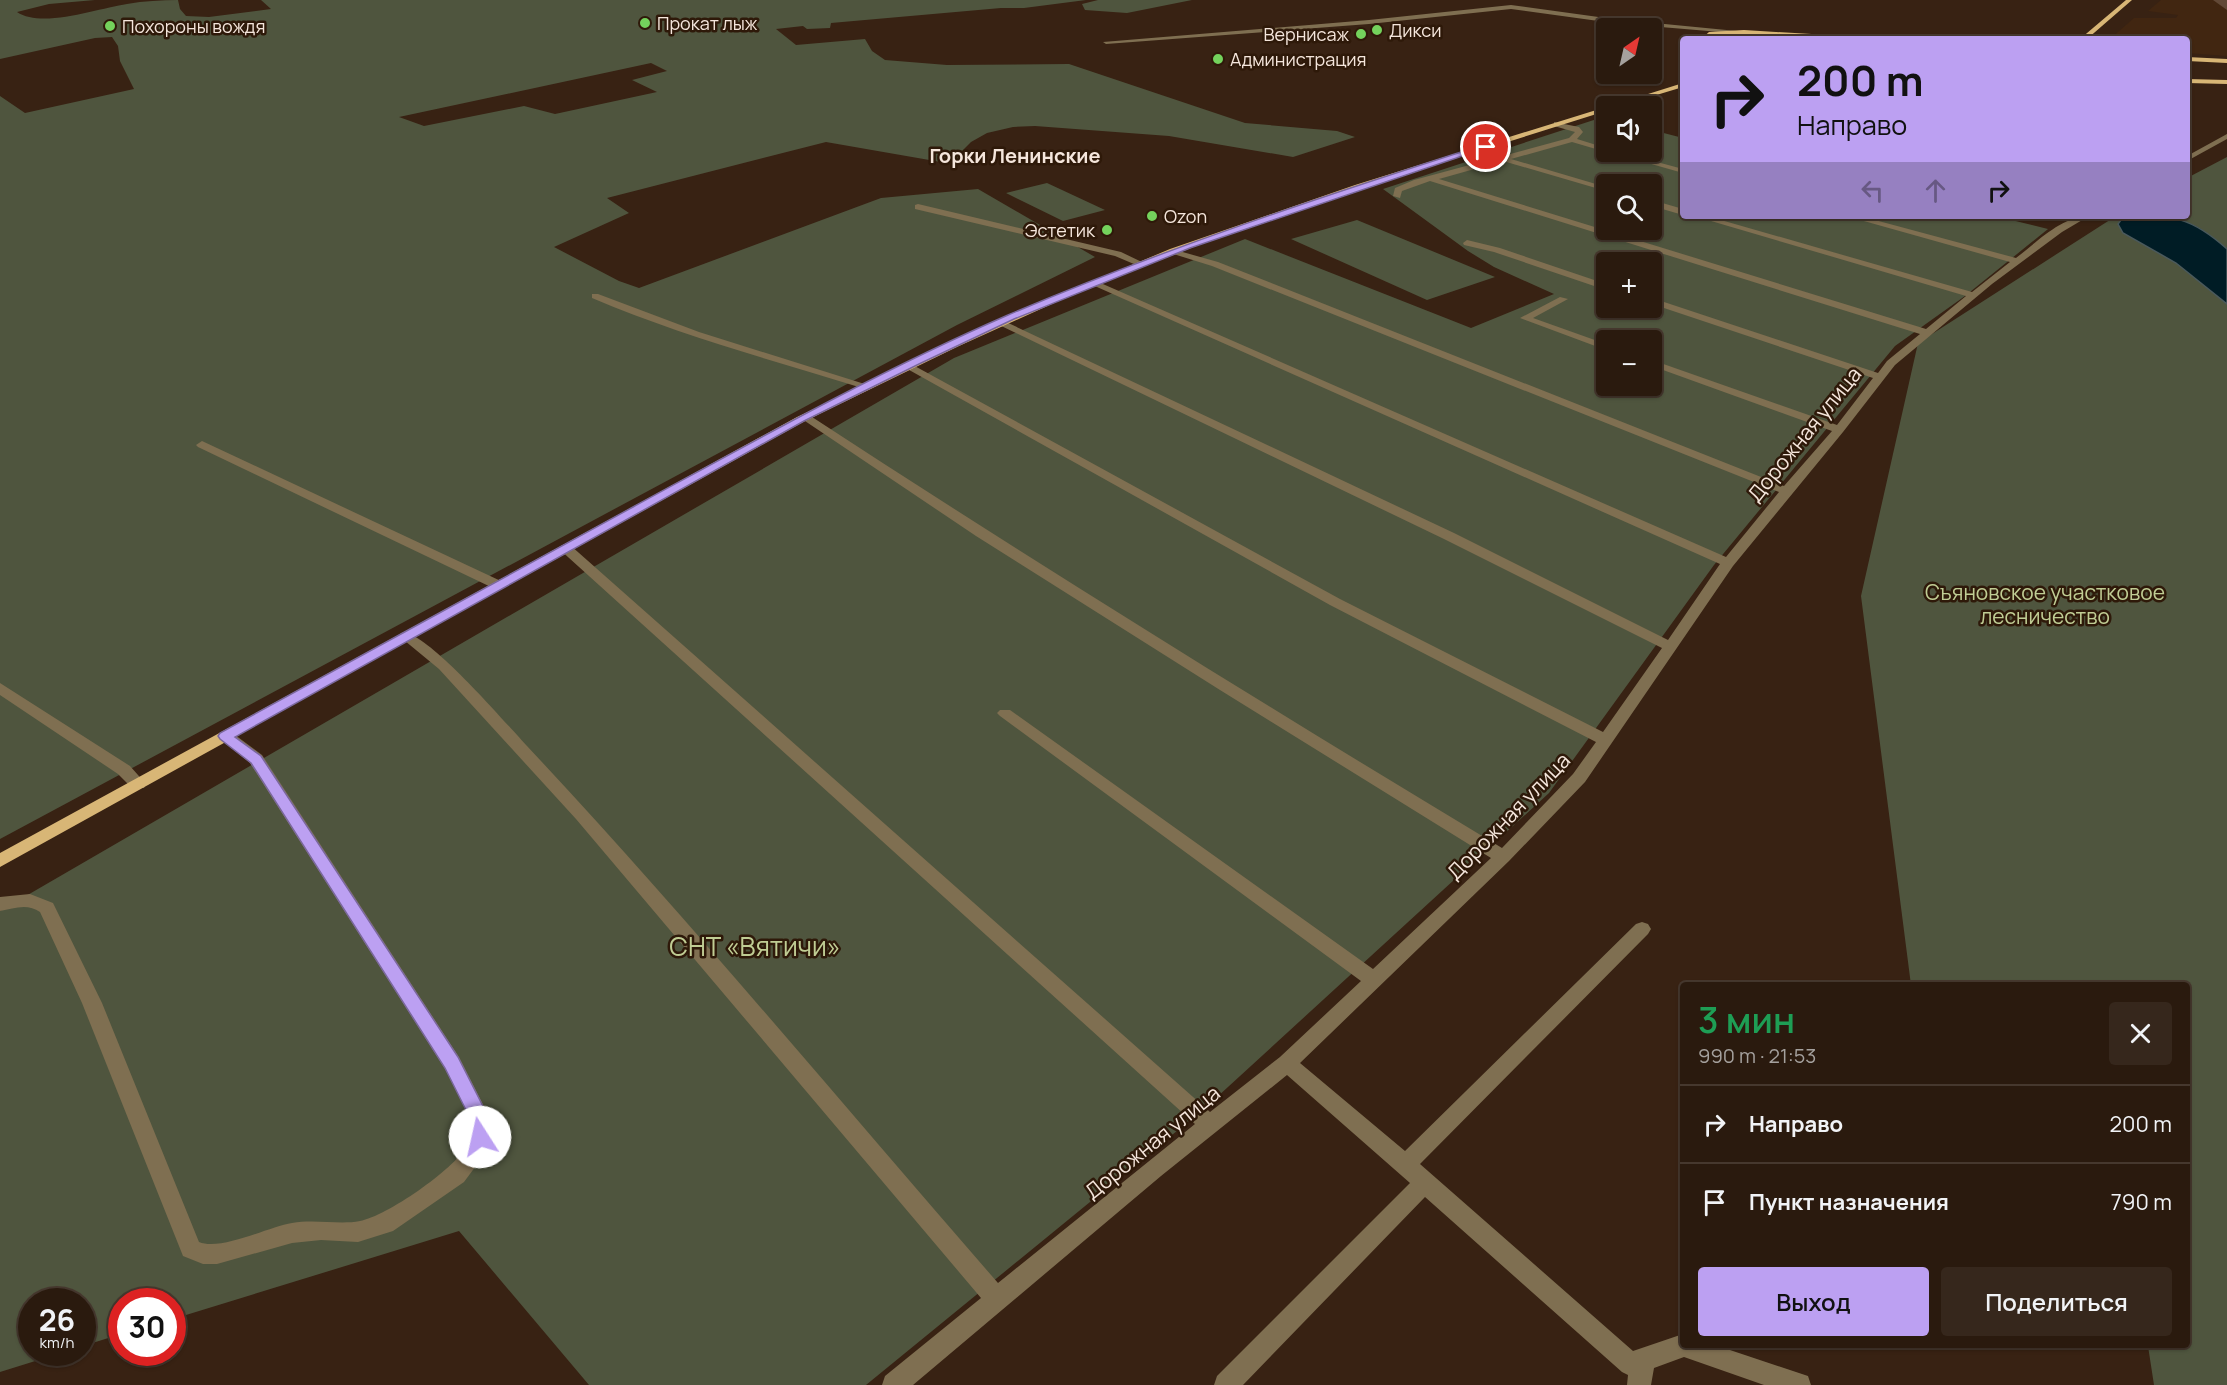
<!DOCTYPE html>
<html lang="ru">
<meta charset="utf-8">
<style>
:root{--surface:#2a1a0e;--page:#36271c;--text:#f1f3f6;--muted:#a5a19e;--line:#46382e;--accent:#bca0f2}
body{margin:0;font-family:Manrope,sans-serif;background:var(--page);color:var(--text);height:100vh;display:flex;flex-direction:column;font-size:22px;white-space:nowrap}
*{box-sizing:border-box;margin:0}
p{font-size:20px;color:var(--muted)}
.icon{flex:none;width:33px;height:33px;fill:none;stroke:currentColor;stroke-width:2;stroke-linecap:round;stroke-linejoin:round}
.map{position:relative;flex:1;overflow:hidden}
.side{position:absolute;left:1680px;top:982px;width:510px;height:366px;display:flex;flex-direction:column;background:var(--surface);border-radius:6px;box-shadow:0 2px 4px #0004,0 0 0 2px var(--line)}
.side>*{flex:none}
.top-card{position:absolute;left:1680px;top:36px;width:510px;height:183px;border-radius:6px;box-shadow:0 2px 4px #0004,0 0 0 2px var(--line);background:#bca0f2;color:#111;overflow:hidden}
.needle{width:39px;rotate:34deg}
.buttons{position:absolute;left:1596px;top:18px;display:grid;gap:12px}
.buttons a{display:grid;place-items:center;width:66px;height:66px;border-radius:6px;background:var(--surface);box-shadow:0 2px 4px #0004,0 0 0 2px var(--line);font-size:30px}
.speed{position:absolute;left:18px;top:1288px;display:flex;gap:12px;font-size:30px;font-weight:700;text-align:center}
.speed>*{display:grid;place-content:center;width:78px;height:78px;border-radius:50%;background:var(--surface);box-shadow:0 2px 4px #0004,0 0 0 2px var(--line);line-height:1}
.speed small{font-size:15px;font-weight:400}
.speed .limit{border:9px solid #d22;background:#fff;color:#111}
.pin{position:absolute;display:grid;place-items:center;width:51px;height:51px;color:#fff;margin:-26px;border:3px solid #fff;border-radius:50%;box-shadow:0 2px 6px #0007}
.me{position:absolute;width:66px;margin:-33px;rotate:350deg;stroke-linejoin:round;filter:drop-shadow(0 0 4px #0008)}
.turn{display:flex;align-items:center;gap:21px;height:126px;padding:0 18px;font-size:27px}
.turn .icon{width:78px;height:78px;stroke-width:2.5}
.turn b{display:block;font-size:42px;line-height:51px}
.lanes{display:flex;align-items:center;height:57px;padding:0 18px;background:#0003;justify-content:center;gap:30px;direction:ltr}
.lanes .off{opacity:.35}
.round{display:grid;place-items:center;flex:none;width:63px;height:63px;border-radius:6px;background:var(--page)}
.headline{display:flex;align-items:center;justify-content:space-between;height:102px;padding:0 18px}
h1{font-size:36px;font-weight:600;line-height:45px;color:#1e9e55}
.action{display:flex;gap:12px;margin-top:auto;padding:12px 18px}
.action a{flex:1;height:69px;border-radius:6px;background:var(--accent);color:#111;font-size:24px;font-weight:600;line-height:69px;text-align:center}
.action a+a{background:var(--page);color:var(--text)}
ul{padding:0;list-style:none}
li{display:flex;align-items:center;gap:18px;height:78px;padding:0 18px;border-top:2px solid var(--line)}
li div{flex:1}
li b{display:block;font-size:22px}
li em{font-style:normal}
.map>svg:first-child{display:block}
</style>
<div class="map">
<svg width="2227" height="1385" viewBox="0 0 2227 1385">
<rect width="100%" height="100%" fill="#382213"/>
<path fill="#412611" d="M2161,0H2227V56L2187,53V39H2110L2134,18H2176L2178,15L2148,11Z
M1744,33L1848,39H1714L1717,36Z"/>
<path fill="#4f553e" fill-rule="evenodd" d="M0,0H95L49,4L17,12C42,29 99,8 127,4C144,1 161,0 178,0L180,9L186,16L209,17L271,9L261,0H1086L1024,8H1001L831,23L830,28L807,29L803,26L776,29L796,45L865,39L872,51L885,60L947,65L1069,64L1245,123L1337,131L1355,137L1293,157L1169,136L1035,126L1013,127L987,133L971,142L960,153L958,165L826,142L607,198L629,213L554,247L619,281L639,288L881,198L978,189L1095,257L957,325L0,839V96L25,113L134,89L120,61L118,46L112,37L95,38L0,59ZM651,63L667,71L632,80L657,92L555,114L524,106L424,126L399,117Z
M1098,0H1192L1127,13L1085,10L1082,4Z
M1603,117L1606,118V152H1652V130L1683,138V216H1995L2048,229L1965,296L1895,346L1714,565L1549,793L1205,1108L866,1385H589L459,1231L173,1319L172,1302H122L121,1334L83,1346L82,1302H32V1353H61L0,1372V911L954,358L1245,239L1471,328L1554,294L1494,267L1468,251L1383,189ZM1606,184H1652V230H1606ZM1606,262H1652V308H1606ZM1606,340H1652V386H1606Z
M2227,157V1385H2154L2148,1346H2187V986L1911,985L1861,596L1918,343L2116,216H2187V178Z
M1047,183L1105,210L1063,221L1006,193Z
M1357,220L1495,277L1427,300L1291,239Z"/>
<path fill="#001c25" stroke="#4a595c" stroke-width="1.5" d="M2124,216C2172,216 2189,215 2227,249V304L2176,263L2123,233L2118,224Z"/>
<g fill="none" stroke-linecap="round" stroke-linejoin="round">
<path fill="#7f6f51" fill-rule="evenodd" d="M1511,5L1613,19L1747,32L1744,34L1613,23L1511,9L1369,24L1106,44L1103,42L1369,20Z
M1554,122L1579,127L1583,132L1577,139L1606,148V152H1609H1606L1572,142L1511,159L1606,187V191L1503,161L1439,179L1926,329L1966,296L1694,216H1707L1972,292L2010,262L1846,216H1860L2016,258C2037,242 2062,216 2089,216L2062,232L1992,284L1895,365L1843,432L1733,566L1585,782L1509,861L1300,1063L1405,1151L1636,924L1642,922L1648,924L1651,929L1648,934L1420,1164L1633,1351L1683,1334V1346H1718L1808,1376L1811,1385H1764L1684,1357L1654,1368L1651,1385H1627L1628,1375L1622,1372L1425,1197L1243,1385H1214L1217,1376L1410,1183L1287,1075L1161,1176L913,1385H882L885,1376L981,1298L576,819L439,669L399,636L401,633C424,627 508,726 527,746C689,919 842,1104 998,1283L1195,1124L558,548L565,544L570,545L1210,1112L1280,1057L1361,981L1000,716L997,713L1000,710H1010L1373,969L1491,858L1220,690L976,536L799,417L805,414L809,415C1037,564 1268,707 1502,848L1573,774L1596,742L1330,605L902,366L903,364H911L1340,599L1603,732L1662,648L1444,539L995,323L1004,321L1454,533L1668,640L1720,564L1088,283L1096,281L1726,557L1779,492L1212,266L1167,252L1172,249L1218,262L1784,486L1832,431L1652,366V360L1837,425L1873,378L1652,304V298L1878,373L1887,361L1920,334L1430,181L1402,191L1400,198L1393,196L1395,188L1414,180L1569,138L1575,132L1554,126Z
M2227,134V139L2187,161V156Z
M1609,152H1620L1683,169V173Z
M1652,200L1683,209V215L1652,206Z
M918,204L1121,252L1146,264L1141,267L1115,256L915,209V205Z
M1467,240L1500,248L1606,284V290L1494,252L1464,245L1463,243Z
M592,294H598L699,332L871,386L866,389L862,388C771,360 679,335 592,298Z
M1560,297L1568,299L1533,318L1606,344V350L1520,318Z
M202,441L503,582L505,585L498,589L493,588L198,447L196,445Z
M0,683L130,766L146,784L144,788H132L118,774L0,695Z
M225,731L231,732L262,755L459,1057L493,1124L484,1155L464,1182L393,1231L358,1242L321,1240L292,1243L217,1264H203L183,1256L82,1003L40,912C28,903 14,908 0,911V897L30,894L53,903L102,1003L199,1242C221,1251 268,1227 292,1223C315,1219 340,1225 360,1221C387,1216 453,1170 467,1146C470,1140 471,1131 473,1124L445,1069L250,763L217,736Z"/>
<path fill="#d8b676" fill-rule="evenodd" d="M2126,0H2132L2087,39H2080Z
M1744,30L1862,37L1865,39L1744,34L1711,36L1708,39H1701L1709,32Z
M2187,57L2227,59V63L2187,61Z
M2187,79L2227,80V84L2187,83Z
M1683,83V87L1620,106H1610Z
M1606,107V111L1361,188L1237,230L1076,293L959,346L805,421L0,867V853L797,417L991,324L1170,249L1355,185Z"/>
</g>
<path fill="#614836" d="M2213,0H2227V10Z"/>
<path fill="#bca0f2" stroke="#7a689d" stroke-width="1.5" d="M1483,145L1489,147L1190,248L1014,319L919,364L804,421L235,737L261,756L458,1057L492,1124L487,1142L480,1145L473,1142L470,1137L473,1124L445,1068L251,763L220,739L218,736L220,733C358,658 495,582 633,507C756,440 879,371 1008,315C1163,249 1323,196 1483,145Z"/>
<g fill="#74d25c" stroke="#2e1909" stroke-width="2">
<circle cx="645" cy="23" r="6"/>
<circle cx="110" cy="26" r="6"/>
<circle cx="1377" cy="30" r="6"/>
<circle cx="1361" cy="34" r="6"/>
<circle cx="1218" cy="59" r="6"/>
<circle cx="1152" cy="216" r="6"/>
<circle cx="1107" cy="230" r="6"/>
</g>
<g text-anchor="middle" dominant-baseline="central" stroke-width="5" stroke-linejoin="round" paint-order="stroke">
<g font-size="18" fill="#f5e6dc" stroke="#2e1909" text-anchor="start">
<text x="657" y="23">Прокат лыж</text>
<text x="122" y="26">Похороны вождя</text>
<text x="1389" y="30">Дикси</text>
<text x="1349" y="34" text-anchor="end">Вернисаж</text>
<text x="1230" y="59">Администрация</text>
<text x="1164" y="216">Ozon</text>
<text x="1095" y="230" text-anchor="end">Эстетик</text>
</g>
<g font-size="20" font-weight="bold" fill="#f5e6dc" stroke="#2e1909">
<text x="1015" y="155">Горки Ленинские</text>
</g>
<g font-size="21" fill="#f5e6dc" stroke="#2e1909">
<text transform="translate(1804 434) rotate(-51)">Дорожная улица</text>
<text transform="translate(1508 816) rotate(-46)">Дорожная улица</text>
<text transform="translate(1152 1142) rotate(-39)">Дорожная улица</text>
</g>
<g font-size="21" fill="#c0cd94" stroke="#2e1909">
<text x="2045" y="592">Съяновское участковое<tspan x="2045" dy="24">лесничество</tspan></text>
</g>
<g font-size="26" fill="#c0cd94" stroke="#2e1909">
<text x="755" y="946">СНТ «Вятичи»</text>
</g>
</g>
</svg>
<div class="buttons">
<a><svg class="needle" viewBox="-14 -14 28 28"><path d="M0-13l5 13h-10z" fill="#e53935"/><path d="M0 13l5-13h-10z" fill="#a5a19e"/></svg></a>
<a><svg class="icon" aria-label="sound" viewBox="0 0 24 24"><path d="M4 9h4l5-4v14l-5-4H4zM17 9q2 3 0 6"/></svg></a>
<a><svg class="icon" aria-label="search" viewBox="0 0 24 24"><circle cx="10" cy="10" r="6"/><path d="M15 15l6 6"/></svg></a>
<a>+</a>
<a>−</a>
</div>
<div class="speed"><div>26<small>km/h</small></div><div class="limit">30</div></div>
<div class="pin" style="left:1486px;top:147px;background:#d93025"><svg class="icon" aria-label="arrive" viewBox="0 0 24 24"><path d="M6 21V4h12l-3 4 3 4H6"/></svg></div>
<svg class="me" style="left:480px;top:1137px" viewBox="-20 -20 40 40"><circle r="19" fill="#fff"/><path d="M0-13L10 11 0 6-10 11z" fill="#bca0f2"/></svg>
<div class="top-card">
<div class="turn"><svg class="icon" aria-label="right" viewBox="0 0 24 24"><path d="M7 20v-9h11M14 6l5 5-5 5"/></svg><div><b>200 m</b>Направо</div></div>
<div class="lanes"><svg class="icon off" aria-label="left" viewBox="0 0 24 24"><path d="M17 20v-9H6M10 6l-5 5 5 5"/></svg><svg class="icon off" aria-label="ahead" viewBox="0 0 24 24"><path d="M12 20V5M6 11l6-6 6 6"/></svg><svg class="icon" aria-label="right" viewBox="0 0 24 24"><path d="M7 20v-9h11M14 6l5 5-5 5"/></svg></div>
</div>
<section class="side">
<div class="headline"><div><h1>3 мин</h1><p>990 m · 21:53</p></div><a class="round"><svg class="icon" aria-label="close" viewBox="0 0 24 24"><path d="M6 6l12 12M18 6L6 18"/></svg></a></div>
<ul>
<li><svg class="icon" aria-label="right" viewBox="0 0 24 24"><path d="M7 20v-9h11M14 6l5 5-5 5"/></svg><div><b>Направо</b></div><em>200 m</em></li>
<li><svg class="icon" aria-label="arrive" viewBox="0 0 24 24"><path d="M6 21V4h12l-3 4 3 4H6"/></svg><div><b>Пункт назначения</b></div><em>790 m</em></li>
</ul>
<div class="action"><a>Выход</a><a>Поделиться</a></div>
</section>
</div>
